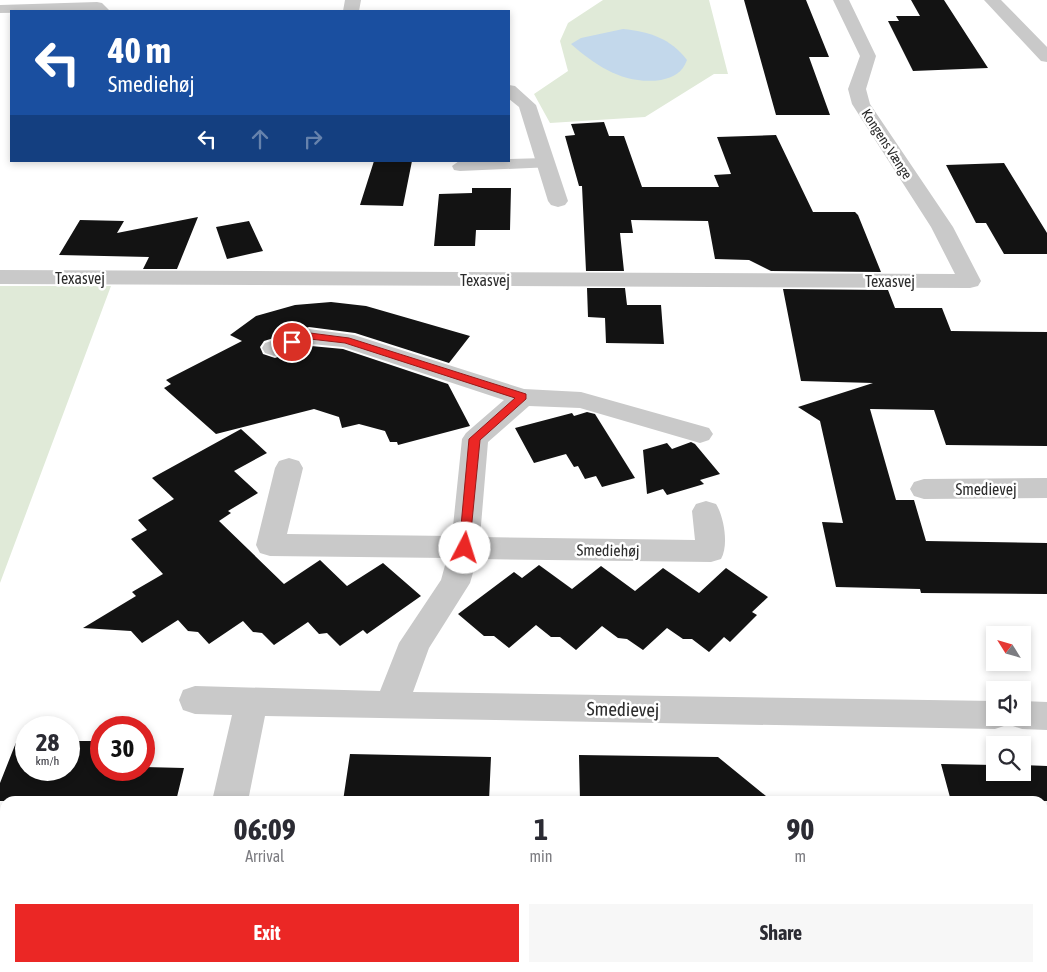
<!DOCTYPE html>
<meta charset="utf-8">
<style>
:root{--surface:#fff;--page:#f7f7f7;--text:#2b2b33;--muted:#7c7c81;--accent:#eb2725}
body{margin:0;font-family:"Asap Condensed",sans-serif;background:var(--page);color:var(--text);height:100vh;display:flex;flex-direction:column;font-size:19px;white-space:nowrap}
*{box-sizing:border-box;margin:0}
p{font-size:16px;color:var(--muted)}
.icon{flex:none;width:28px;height:28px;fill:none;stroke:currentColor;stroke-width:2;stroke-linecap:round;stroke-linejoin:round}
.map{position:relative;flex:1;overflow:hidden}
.details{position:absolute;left:0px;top:796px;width:1048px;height:176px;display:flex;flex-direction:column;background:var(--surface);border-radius:15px 15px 0 0;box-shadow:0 2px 8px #0003}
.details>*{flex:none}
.guide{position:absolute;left:10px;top:10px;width:500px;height:152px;border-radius:0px;box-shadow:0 2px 8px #0003;background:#1a4fa0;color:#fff;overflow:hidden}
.needle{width:32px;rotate:307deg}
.fabs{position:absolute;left:986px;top:626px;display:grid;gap:10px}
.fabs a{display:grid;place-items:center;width:45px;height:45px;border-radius:0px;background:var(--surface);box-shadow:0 2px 8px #0003;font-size:25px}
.speed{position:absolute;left:15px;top:716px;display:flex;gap:10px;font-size:25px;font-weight:700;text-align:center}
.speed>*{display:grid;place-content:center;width:65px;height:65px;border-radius:50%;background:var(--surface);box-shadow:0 2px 8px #0003;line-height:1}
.speed small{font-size:12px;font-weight:400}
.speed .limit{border:8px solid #d22;background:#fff;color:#111}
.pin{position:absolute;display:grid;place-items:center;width:42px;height:42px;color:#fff;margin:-21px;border:2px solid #fff;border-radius:50%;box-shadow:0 1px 5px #0007}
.me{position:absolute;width:55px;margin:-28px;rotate:5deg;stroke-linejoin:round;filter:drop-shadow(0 0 4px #0008)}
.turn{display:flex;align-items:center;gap:18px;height:105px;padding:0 15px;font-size:22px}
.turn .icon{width:65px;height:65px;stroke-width:2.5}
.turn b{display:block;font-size:35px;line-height:42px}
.lanes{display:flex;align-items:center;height:48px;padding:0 15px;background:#0003;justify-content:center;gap:25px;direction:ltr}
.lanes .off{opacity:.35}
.eta{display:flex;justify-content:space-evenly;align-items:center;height:85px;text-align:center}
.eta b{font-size:30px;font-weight:700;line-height:35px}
.primary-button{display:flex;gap:10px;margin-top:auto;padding:10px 15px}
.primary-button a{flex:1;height:58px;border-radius:0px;background:var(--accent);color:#fff;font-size:20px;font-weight:700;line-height:58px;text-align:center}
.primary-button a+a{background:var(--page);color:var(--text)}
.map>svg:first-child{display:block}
</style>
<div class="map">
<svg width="1047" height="972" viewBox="0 0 1047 972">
<rect width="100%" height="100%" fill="#fff"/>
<path fill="#e0ead8" d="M603,0H709L728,74H714L645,117L550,123L534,94L568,71L560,41L568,23Z
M0,286H111L0,583Z"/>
<path fill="#c3d8eb" d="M623,29C650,32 670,38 687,60C682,73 674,77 661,80C625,85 597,67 571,44L581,38Z"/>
<path fill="#131313" d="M744,0H806L829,57H809L830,115H776Z
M911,0H944L988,68L913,71L888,21H899L896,16H920Z
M604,122L609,136H624L642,187H719L714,175L731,174L717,137L776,135L813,212H855L858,215L881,272L771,271L749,260L715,259L708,221L631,220L633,233H620L624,271H586L582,186H579L565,136L575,135L571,124Z
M374,161H412L403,206L360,205Z
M1004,163L1047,233V254H1004L986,223H976L946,165Z
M472,188H511L510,230H476L475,246H434L439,194L472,193Z
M198,217L177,269H143L149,257L59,255L80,220L124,221L117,233Z
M249,221L263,251L227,259L216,227Z
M587,288H625L627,305H661L664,344L606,343L605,318L588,317Z
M783,289L888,290L895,308H942L951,331L1047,332V446L946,445L934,410L870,409L896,500H914L926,541L1047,543V594L921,593L920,589L836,587L822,522L843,523L820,421L798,407L873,383L801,381Z
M331,302L366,306L470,336L449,363L355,333L309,327L264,341L260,347L263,354L275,358L311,346L343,349L448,384L470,426L398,445L397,442H390L385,431L359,424L342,428L339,417L314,409L216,434L164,388L171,384L166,380L242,341L230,335L256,316L295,305Z
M587,412L595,414L635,478L602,487L596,476L585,479L578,466L574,467L566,454L534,463L515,428L572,413L574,416Z
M241,429L267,453L234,471L258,493L228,511L231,513L219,521L284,584L320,560L347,586L383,563L421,596L367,634L363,630L340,646L327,633L319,634L308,622L274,645L262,633L253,632L243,621L209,644L198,632L188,631L178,620L142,643L131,631L83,628L136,596L132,592L163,574L131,539L147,530L138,520L174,499L152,478Z
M691,442L695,444L720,474L700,480L704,484L667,495L663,489L647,494L643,450L667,443L672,449Z
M539,565L572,589L601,566L635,591L663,568L699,593L726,568L768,597L752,612L757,615L730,642L724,637L709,652L692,639H683L667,628L643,650L627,639L618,638L602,626L576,650L560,637H551L536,625L509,648L494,636H484L458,614L514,572L522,578Z
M17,740H26V770H69V741H101V770H144V767L184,768L176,801H0V783Z
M350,754L491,757L489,801H343Z
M579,755L718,757L772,801H580Z
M941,764L995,765V772H1022V765L1047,766V801H951Z"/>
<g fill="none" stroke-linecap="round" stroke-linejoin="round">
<path fill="#c9c9c9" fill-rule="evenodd" d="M97,2L102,3L110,11L0,13V5Z
M546,158L552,159L554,163L552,167L460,171L454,170L452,166L459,161H509V159Z"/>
<path fill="#c9c9c9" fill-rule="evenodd" d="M345,0H361L359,11H343Z
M833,0H849L876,56L866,89L870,104L953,227L981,281L978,286L970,288L0,284V270L955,274L931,227L852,104L848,89L860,56Z
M984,0H1001L1047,47V62L1041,61Z
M509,85L515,86L536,105L568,201L565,205L558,207L551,205L548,201L519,107L509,99Z
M309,329L354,335L524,389L581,392L709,428L713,434L709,440L700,443L580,408L529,406L488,442L480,537L695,540L692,511L696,504L706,501L716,504C724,517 729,545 721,559L711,562L477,559L470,583L429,648L413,692L995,701V718H1022V701L1047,702V730L1022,729L1010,725L1008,721L1007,725L995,729L265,716L248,801H212L232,715L195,714L183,710L179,700L183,690L195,686L380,691L399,643L441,580L447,558L270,556L260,553L256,545L275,468L279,461L289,458L299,461L303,468L287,534L452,536L462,439L466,433L504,400L343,347L311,344L274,356L265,353L262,348L265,343Z
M1047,478V498L924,499L914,496L910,489L914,482L924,479Z
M175,968H215L214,972H174Z
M549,968H588L589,972H549Z"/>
</g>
<path fill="#eb2725" stroke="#991918" d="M310,333L349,338L526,394V399L480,440L469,552H461L459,548L469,439L515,398L345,343L310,339L292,345L287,342Z"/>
<g text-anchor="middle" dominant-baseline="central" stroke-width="5" stroke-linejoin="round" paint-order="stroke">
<g font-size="14" fill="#2c2c2c" stroke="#fff">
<text transform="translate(887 144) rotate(57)">Kongens Vænge</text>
</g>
<g font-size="16" fill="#2c2c2c" stroke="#fff">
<text x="80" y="278">Texasvej</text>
<text x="485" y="280">Texasvej</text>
<text x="890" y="281">Texasvej</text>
<text x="986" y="489">Smedievej</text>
<text transform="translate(608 550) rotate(1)">Smediehøj</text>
</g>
<g font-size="19" fill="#2c2c2c" stroke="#fff">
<text transform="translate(623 709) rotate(1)">Smedievej</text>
</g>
</g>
</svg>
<div class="fabs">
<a><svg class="needle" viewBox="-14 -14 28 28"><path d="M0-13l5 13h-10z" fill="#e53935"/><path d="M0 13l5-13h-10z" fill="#7c7c81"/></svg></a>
<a><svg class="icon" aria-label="sound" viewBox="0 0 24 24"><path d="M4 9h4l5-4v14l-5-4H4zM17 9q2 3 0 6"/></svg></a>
<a><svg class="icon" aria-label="search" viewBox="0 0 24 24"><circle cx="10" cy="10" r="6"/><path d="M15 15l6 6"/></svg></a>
</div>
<div class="speed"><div>28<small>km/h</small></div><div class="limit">30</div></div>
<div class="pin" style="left:292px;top:342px;background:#d93025"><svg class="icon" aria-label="arrive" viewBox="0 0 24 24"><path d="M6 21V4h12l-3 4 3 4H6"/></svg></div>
<svg class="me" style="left:465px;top:548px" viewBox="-20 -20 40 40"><circle r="19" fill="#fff"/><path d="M0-13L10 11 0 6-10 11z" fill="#eb2725"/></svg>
<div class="guide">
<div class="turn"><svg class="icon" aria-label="left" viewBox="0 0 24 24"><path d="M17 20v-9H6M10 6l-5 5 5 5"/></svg><div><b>40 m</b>Smediehøj</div></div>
<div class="lanes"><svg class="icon" aria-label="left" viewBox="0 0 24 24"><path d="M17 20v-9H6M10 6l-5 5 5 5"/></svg><svg class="icon off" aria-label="ahead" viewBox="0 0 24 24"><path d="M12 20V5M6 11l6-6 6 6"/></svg><svg class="icon off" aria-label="right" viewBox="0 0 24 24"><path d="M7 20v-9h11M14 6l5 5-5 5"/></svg></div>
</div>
<section class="details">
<div class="eta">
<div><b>06:09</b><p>Arrival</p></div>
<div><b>1</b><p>min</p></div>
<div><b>90</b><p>m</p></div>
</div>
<div class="primary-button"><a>Exit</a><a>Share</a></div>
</section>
</div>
